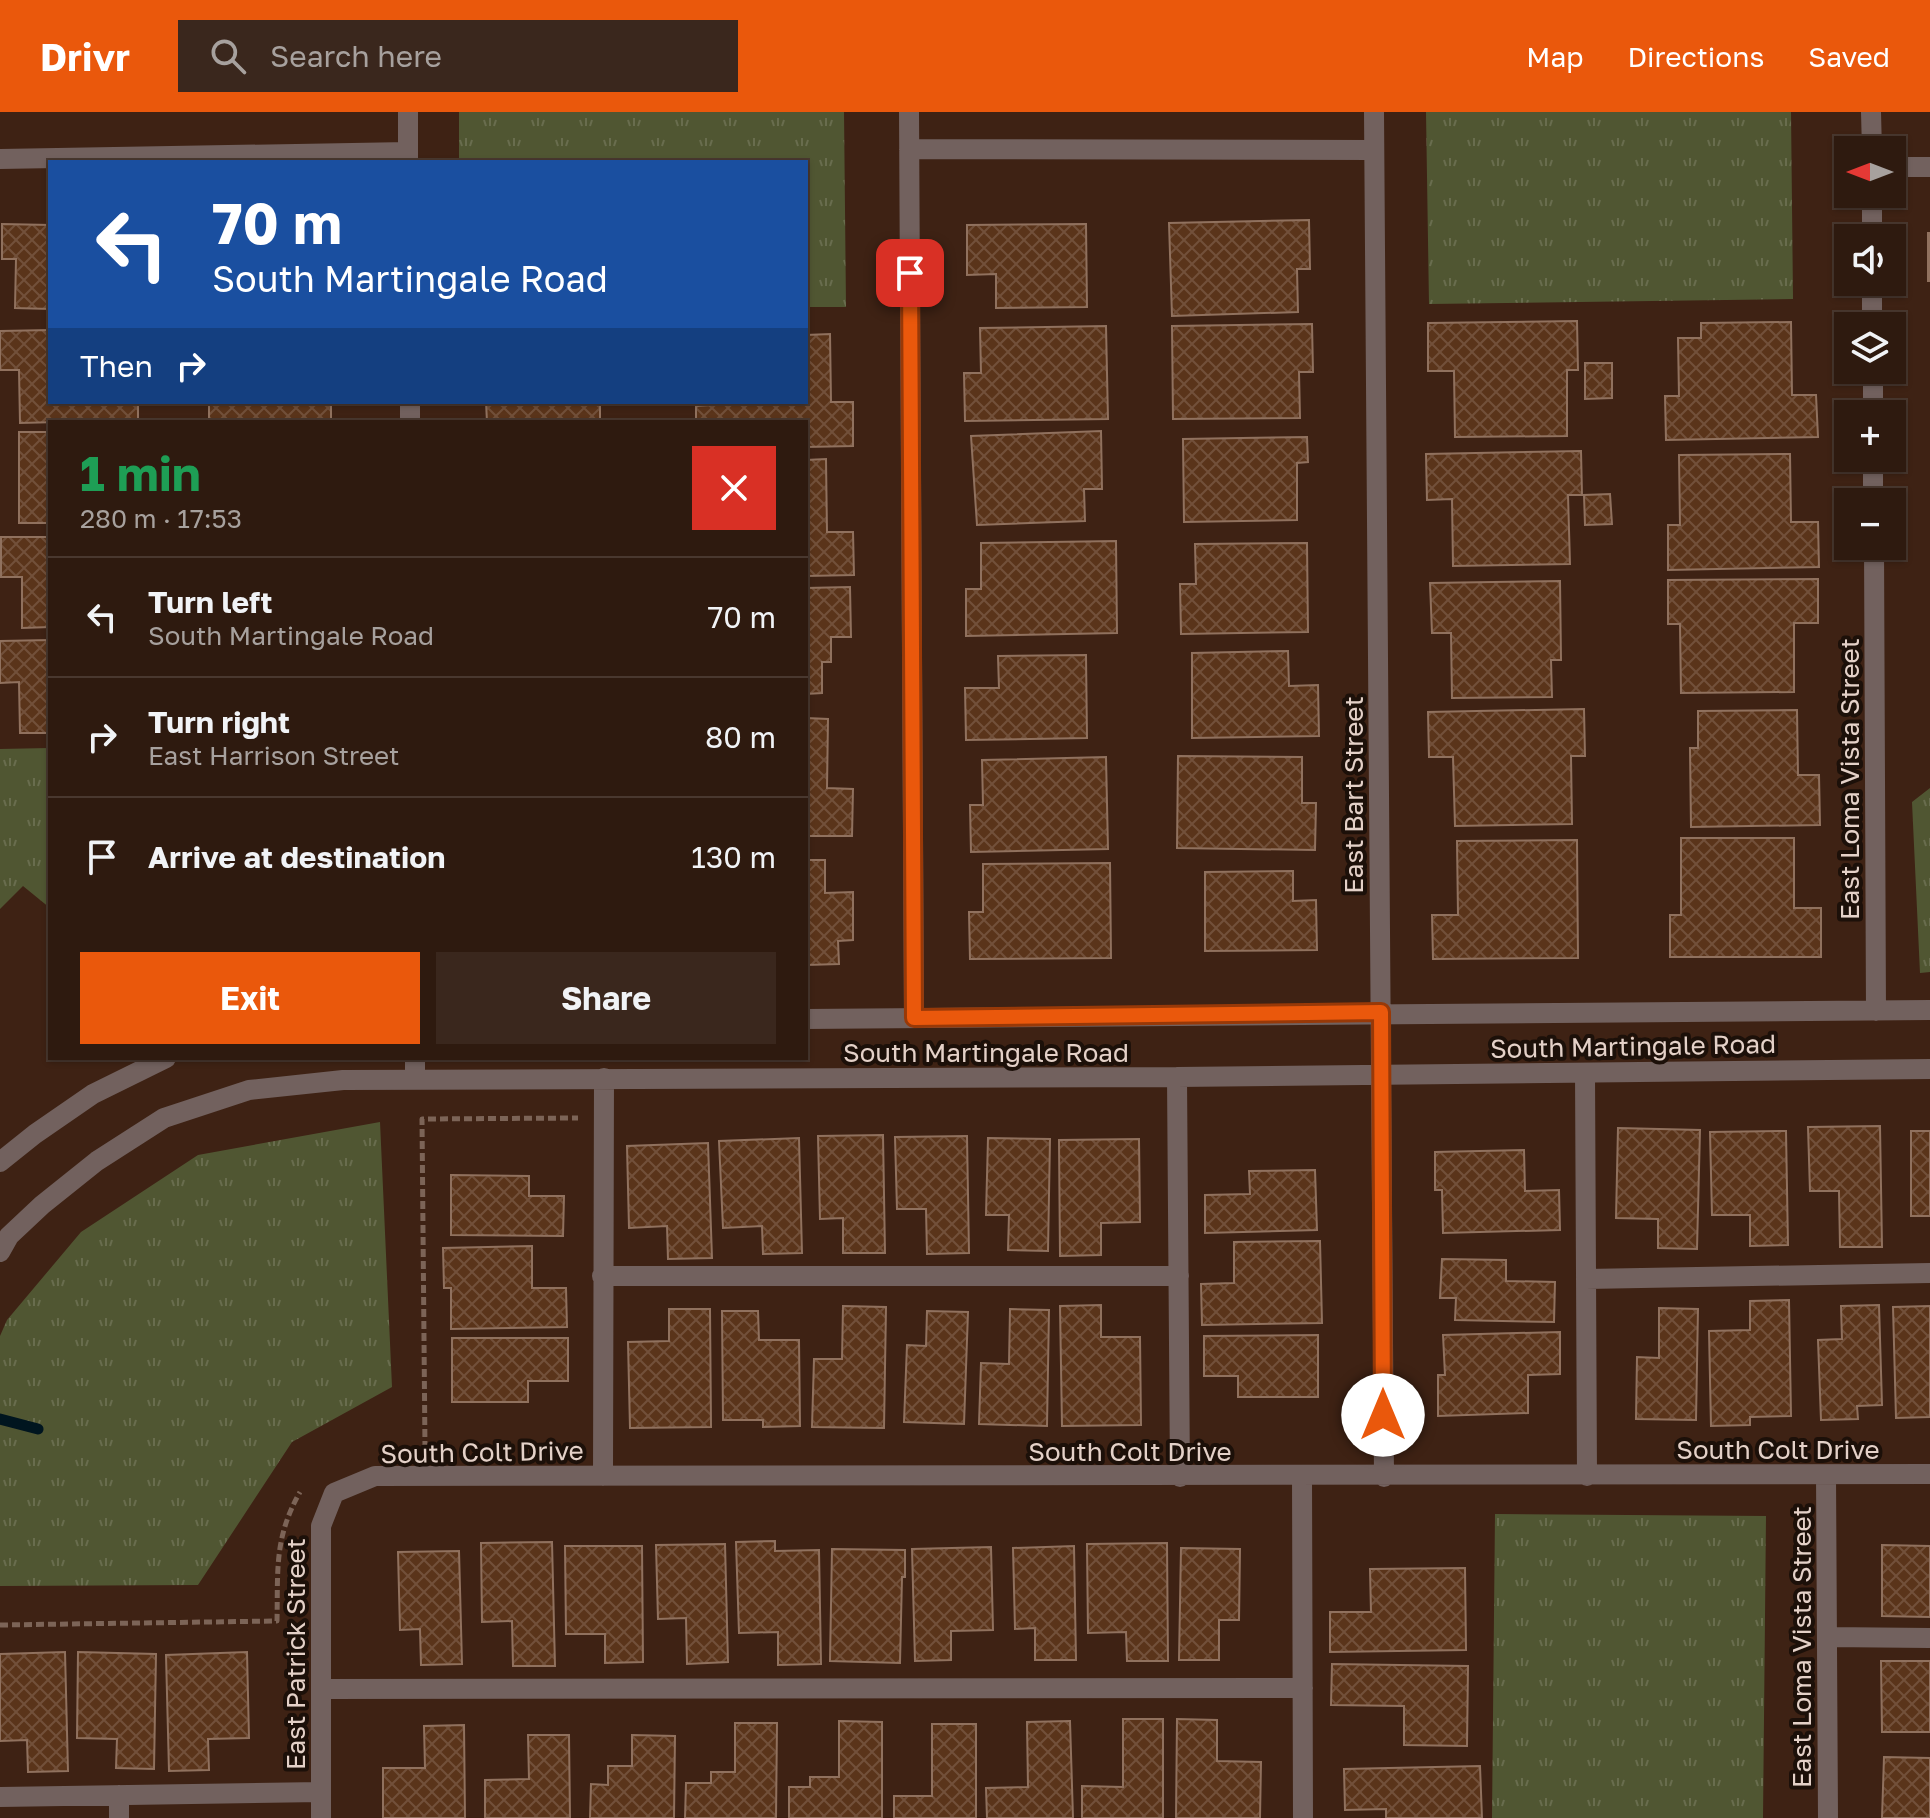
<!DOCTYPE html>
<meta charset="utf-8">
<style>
:root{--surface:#2e1a0f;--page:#3a271d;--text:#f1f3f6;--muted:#a7a19e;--line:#49382f;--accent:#ea580c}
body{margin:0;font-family:"Golos Text",sans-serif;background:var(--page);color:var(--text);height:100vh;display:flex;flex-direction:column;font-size:30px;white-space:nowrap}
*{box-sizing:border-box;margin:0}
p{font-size:26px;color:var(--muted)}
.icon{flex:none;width:44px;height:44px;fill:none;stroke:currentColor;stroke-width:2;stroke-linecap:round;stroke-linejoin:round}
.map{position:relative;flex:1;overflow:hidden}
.details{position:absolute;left:48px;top:308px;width:760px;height:640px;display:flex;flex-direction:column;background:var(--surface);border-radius:0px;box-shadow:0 2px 6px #0004,0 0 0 2px var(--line)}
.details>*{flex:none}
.hud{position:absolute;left:48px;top:48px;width:760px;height:244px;border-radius:0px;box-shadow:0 2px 6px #0004,0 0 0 2px var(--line);background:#1a4fa0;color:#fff;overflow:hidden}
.needle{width:52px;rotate:270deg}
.fabs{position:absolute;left:1834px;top:24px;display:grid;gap:16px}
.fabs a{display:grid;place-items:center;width:72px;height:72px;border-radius:0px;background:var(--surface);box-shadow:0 2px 6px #0004,0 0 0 2px var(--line);font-size:40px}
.pin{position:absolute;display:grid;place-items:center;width:68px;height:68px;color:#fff;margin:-34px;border-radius:16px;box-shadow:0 4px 12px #0006}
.me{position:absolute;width:88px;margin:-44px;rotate:0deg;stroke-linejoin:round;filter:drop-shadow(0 0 6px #0008)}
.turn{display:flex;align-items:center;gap:28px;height:168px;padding:0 32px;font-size:36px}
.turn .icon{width:104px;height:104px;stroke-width:2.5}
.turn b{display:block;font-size:56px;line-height:68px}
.then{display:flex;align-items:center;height:76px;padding:0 32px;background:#0003;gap:16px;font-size:30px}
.round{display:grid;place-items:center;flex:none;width:84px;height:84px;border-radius:0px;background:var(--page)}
.summary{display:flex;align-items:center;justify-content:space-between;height:136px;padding:0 32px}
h1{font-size:48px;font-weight:700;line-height:60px;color:#1e9e55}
.action{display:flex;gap:16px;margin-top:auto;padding:16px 32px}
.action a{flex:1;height:92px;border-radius:0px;background:var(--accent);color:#fff;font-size:32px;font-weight:700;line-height:92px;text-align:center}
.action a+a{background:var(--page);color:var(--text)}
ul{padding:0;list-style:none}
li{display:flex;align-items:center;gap:24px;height:120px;padding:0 32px;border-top:2px solid var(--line)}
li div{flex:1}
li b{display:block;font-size:30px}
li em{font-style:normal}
header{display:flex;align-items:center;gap:48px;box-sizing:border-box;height:112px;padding:0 40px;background:var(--accent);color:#fff}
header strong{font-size:38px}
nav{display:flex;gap:44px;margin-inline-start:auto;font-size:28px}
.search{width:560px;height:72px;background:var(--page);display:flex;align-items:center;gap:20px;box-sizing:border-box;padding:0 28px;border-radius:0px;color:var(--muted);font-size:30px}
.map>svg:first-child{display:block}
</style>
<header>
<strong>Drivr</strong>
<div class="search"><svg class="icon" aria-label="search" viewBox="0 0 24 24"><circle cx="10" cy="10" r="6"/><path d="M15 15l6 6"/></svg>Search here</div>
<nav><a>Map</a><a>Directions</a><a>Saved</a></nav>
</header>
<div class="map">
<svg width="1930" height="1706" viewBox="0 0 1930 1706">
<defs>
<pattern id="park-tufts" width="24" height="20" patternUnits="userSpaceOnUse" patternTransform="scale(2)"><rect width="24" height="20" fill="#505632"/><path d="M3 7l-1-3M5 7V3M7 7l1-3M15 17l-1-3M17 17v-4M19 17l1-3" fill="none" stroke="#696d4e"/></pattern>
<pattern id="building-cross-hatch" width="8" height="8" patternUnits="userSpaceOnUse" patternTransform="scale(2)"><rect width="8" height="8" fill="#5a341a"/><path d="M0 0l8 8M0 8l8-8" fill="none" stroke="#72503a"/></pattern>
</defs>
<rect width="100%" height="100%" fill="#3e2214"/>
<path fill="url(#park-tufts)" d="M459,0H844L846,195H806V50H459Z
M1426,0H1791L1793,187L1429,192Z
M50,636V796L23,774L0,797V637Z
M1930,676V860L1920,861L1912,690Z
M380,1010L392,1275L292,1330L198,1473L0,1474V1224L7,1208L81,1120L198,1043Z
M1495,1402L1766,1404L1763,1706H1492Z"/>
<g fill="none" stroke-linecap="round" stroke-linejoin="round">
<path stroke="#00151f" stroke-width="11" d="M0,1307L38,1317"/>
</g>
<path fill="url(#building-cross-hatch)" stroke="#90715e" stroke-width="2" d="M1309,108L1310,157H1297L1298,200L1172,204L1169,111Z
M2,112L50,113V197L15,196L16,147H2Z
M1086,112L1087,195L996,196V162L967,163V113Z
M1928,121H1930V169H1928Z
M1577,209L1578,258H1567V324L1455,325L1454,259H1428V211Z
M1791,210L1792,283H1816L1818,325L1666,328L1665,284H1679L1678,226H1701V211Z
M1312,212L1313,260H1299L1300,306L1173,307L1172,214Z
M1106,214L1108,307L965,309L964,261H981L980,216Z
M50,218V290H138V308L20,311L19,258H0V219Z
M830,222L831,290H853V334L806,335V310H696V294L711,293V290H806V223Z
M1585,251H1612V286L1585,287Z
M209,290H331V307L209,309Z
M486,290H600V310H487Z
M1101,319L1102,377H1084L1085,409L977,413L971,324Z
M19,320H50V411H19Z
M1307,325L1308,350L1297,351V408L1184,410L1183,327Z
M1581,339L1582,383H1568L1570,452L1453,454L1452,387L1427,388L1426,342Z
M1790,342L1791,410H1818L1819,455L1668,458V413H1680L1679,343Z
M826,347L827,420H853L854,463L806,464V348Z
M1610,382L1612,412L1585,413L1584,383Z
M1,425H50V515L22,516V465H1Z
M1116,429L1117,521L966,524V477H981V431Z
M1307,431L1308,520L1181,522L1180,472H1196L1195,432Z
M1818,467V511H1794V580L1681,581L1680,512H1668V468Z
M1560,469L1561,548H1551L1552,585L1452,586L1451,521H1432L1430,471Z
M850,475L851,525H831V550H822V581L806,582V476Z
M50,528V621H20L19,570L0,571V529Z
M1288,539L1289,574L1318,573L1319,624L1192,626V541Z
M1086,543L1087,626L966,628L965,576H999L998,544Z
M1584,597L1585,644H1571L1572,712L1455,714L1453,645H1429L1428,600Z
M1797,598L1798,663H1819L1820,713L1691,715L1690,636H1698V599Z
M806,606L828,607L827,676L853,677L852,724H806Z
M1178,644L1302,645V691H1316L1315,738L1177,736Z
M1106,645L1108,737L971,740L970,693H983L982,648Z
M1681,726H1794V796H1821V845H1670V803H1681Z
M1577,728L1578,846L1433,847L1432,803H1458L1457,729Z
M806,748H825V781L853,780V828L838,829L839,852L806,853Z
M1110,751L1111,846L970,847L969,800H983V752Z
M1293,759V789L1316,788L1317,838L1205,839V760Z
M1880,1014L1882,1135H1840L1839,1079H1810L1808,1015Z
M1618,1016L1700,1018L1697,1137L1658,1136V1107L1616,1106Z
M1786,1019L1788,1133L1750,1134V1103H1712L1710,1020Z
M1911,1019H1930V1104H1911Z
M883,1023L885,1141H843V1106L820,1107L818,1024Z
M967,1024L969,1141L927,1142L926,1097H897L895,1025Z
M799,1026L802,1141L763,1142L762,1114L723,1116L719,1029Z
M988,1026L1050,1027L1048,1139L1008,1138L1009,1103H986Z
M1139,1027L1140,1110L1101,1111V1143L1060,1144L1059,1028Z
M708,1031L712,1146L668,1147L667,1114L629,1116L627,1034Z
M1524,1038L1525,1079L1559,1078L1560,1118L1443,1121L1442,1078H1435V1040Z
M1315,1058L1317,1118L1205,1121V1083L1250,1082L1249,1059Z
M451,1063L529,1064V1084H564L563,1124L451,1123Z
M1320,1129L1322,1211L1202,1213L1201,1172L1234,1171V1130Z
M532,1134V1176H566L567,1215L451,1217V1176H444L443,1136Z
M1442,1147L1506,1148V1169L1555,1170L1554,1210L1455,1208L1456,1186H1440Z
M1789,1188L1791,1304L1750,1305V1313L1711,1314L1709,1219L1750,1218V1189Z
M1101,1193V1225H1140L1141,1313L1062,1314L1060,1194Z
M1879,1193L1882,1293L1857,1294L1858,1307L1821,1308L1818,1228L1842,1227L1841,1194Z
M843,1194L886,1195L884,1316L812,1315L814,1247H842Z
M1930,1194V1305L1896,1306L1893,1195Z
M1659,1196L1698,1197L1696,1308L1636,1307L1637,1245L1659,1246Z
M669,1197H710L711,1315L630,1316L628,1230L669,1229Z
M1010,1197L1049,1198L1047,1314L979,1312L981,1251L1009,1252Z
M722,1199H758L759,1228H799L800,1314L763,1315V1308H723Z
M927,1199L968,1200L964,1312L904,1310L907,1233L926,1234Z
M1560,1220V1262L1528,1263V1301L1438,1304V1263H1445L1443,1223Z
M1318,1223V1285H1238V1264H1204V1224Z
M452,1226H568V1269H528V1290H452Z
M775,1429V1439L819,1438L821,1552L778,1553V1520L739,1521L736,1430Z
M552,1430L555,1554H513L512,1509L482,1510L481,1431Z
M1167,1431L1168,1549H1127L1126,1520L1088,1521L1087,1432Z
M725,1432L728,1550L687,1552L686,1506L658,1507L656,1433Z
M1882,1433L1930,1434V1505L1882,1504Z
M565,1434H642L643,1550L605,1551V1522H566Z
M1074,1434L1076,1548H1035V1516L1015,1517L1013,1436Z
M991,1435L993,1518L951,1519V1548L915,1549L912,1437Z
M1181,1436L1240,1437L1239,1508H1219V1548H1179Z
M832,1437L905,1438V1465H902L900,1551L830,1549Z
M459,1439L462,1552L421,1553L420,1517L400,1518L398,1440Z
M1465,1456L1466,1538L1330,1540V1500H1371L1370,1457Z
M65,1540L68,1659L28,1660L27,1628L0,1629V1542Z
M78,1540L156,1542L154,1657L116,1656L117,1627L77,1626Z
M247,1540L249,1626L208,1627L209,1658L169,1659L166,1543Z
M1881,1549H1930V1620H1882Z
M1332,1552L1468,1554L1467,1634L1404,1633V1594L1331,1593Z
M1123,1607H1163V1706H1082V1674L1123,1675Z
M1177,1607L1217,1608V1649L1261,1650L1260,1706H1176Z
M839,1609L882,1610V1706H789V1675H810V1665H839Z
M1070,1609L1073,1706H987L986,1676L1028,1675L1027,1610Z
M735,1611H777L776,1706H685L686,1671H711V1660H735Z
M932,1612H976V1706H894V1684H932Z
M464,1613L465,1706H383V1656H425L424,1614Z
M528,1623H569L570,1706H485V1668L529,1667Z
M632,1623L675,1624L674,1706H590L591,1672L608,1673V1654H632Z
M1884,1645L1930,1646V1706H1882Z
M1480,1654L1482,1706H1386V1697L1345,1698L1344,1657Z"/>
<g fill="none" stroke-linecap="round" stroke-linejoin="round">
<path stroke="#7c6457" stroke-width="5" stroke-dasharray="8 4" stroke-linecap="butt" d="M425,1337L422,1007L578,1006
M0,1513L277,1509C278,1458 274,1426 300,1380"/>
<path stroke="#72615e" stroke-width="20" d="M408,0V50
M909,0L914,906
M1374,0L1384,1365
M1871,0L1872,38
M909,37L1374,38
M0,47L408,40
M1892,55H1930
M1872,82V126
M1872,170V214
M1873,258V302
M410,290V310
M1873,346V390
M1874,434L1876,899
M806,907L1930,898
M415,946V967
M1585,961L1587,1364
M1177,965L1180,1365
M0,1050L35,1022L93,982L166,946
M0,1140L9,1124L42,1093L97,1049L164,1006L249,978L343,968L1177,965L1930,957
M602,1164H1179
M1586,1167L1930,1161
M1826,1363L1828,1706
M603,1364L604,966
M1302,1365L1303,1706
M1828,1525L1930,1526
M321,1577L1303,1576
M119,1683V1706
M0,1685L321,1680
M321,1706V1414L334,1381L375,1364L1930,1362"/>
</g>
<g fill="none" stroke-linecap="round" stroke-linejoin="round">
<defs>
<path id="route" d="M910,161L914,906L1381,900L1383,1303"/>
</defs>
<use href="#route" stroke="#983908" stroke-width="20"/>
<use href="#route" stroke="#ea580c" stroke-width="14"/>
</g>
<g text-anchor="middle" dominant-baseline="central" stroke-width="8" stroke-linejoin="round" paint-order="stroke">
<g font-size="26" fill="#e4d1c8" stroke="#1c1009">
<text transform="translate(1849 667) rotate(-90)">East Loma Vista Street</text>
<text transform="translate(1353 683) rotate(-90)">East Bart Street</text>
<text transform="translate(1633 934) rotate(-1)">South Martingale Road</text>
<text x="986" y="940">South Martingale Road</text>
<text x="1778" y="1337">South Colt Drive</text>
<text x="1130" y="1339">South Colt Drive</text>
<text transform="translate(482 1340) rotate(-1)">South Colt Drive</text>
<text transform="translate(1801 1535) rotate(-90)">East Loma Vista Street</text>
<text transform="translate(295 1542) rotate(-90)">East Patrick Street</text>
</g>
</g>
</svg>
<div class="fabs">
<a><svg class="needle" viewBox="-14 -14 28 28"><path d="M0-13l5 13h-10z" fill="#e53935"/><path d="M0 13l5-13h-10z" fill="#a7a19e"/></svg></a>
<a><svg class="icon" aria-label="sound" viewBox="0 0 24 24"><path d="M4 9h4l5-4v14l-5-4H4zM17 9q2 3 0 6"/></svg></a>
<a><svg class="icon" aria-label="layers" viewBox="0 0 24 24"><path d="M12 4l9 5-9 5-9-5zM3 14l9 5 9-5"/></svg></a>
<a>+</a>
<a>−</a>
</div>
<div class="pin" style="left:910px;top:161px;background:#d93025"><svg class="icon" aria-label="arrive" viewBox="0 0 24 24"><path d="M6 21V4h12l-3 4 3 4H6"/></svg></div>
<svg class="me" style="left:1383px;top:1303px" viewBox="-20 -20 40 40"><circle r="19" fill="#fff"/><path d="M0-13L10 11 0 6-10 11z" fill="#ea580c"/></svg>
<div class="hud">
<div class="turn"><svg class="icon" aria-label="left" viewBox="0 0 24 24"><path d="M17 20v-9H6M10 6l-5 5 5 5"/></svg><div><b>70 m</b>South Martingale Road</div></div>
<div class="then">Then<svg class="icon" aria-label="right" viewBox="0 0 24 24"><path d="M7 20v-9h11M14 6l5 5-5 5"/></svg></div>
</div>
<section class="details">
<div class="summary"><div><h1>1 min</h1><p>280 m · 17:53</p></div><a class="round" style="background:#d93025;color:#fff"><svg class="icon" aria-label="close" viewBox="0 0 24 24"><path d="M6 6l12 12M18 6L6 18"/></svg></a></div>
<ul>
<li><svg class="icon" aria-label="left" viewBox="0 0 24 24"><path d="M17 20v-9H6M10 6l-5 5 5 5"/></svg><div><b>Turn left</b><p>South Martingale Road</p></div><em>70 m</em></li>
<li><svg class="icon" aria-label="right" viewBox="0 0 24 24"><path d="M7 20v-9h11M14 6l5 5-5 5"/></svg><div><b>Turn right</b><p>East Harrison Street</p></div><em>80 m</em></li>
<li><svg class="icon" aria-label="arrive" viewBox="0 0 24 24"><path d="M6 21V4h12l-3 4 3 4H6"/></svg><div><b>Arrive at destination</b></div><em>130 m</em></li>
</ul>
<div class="action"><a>Exit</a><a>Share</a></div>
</section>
</div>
